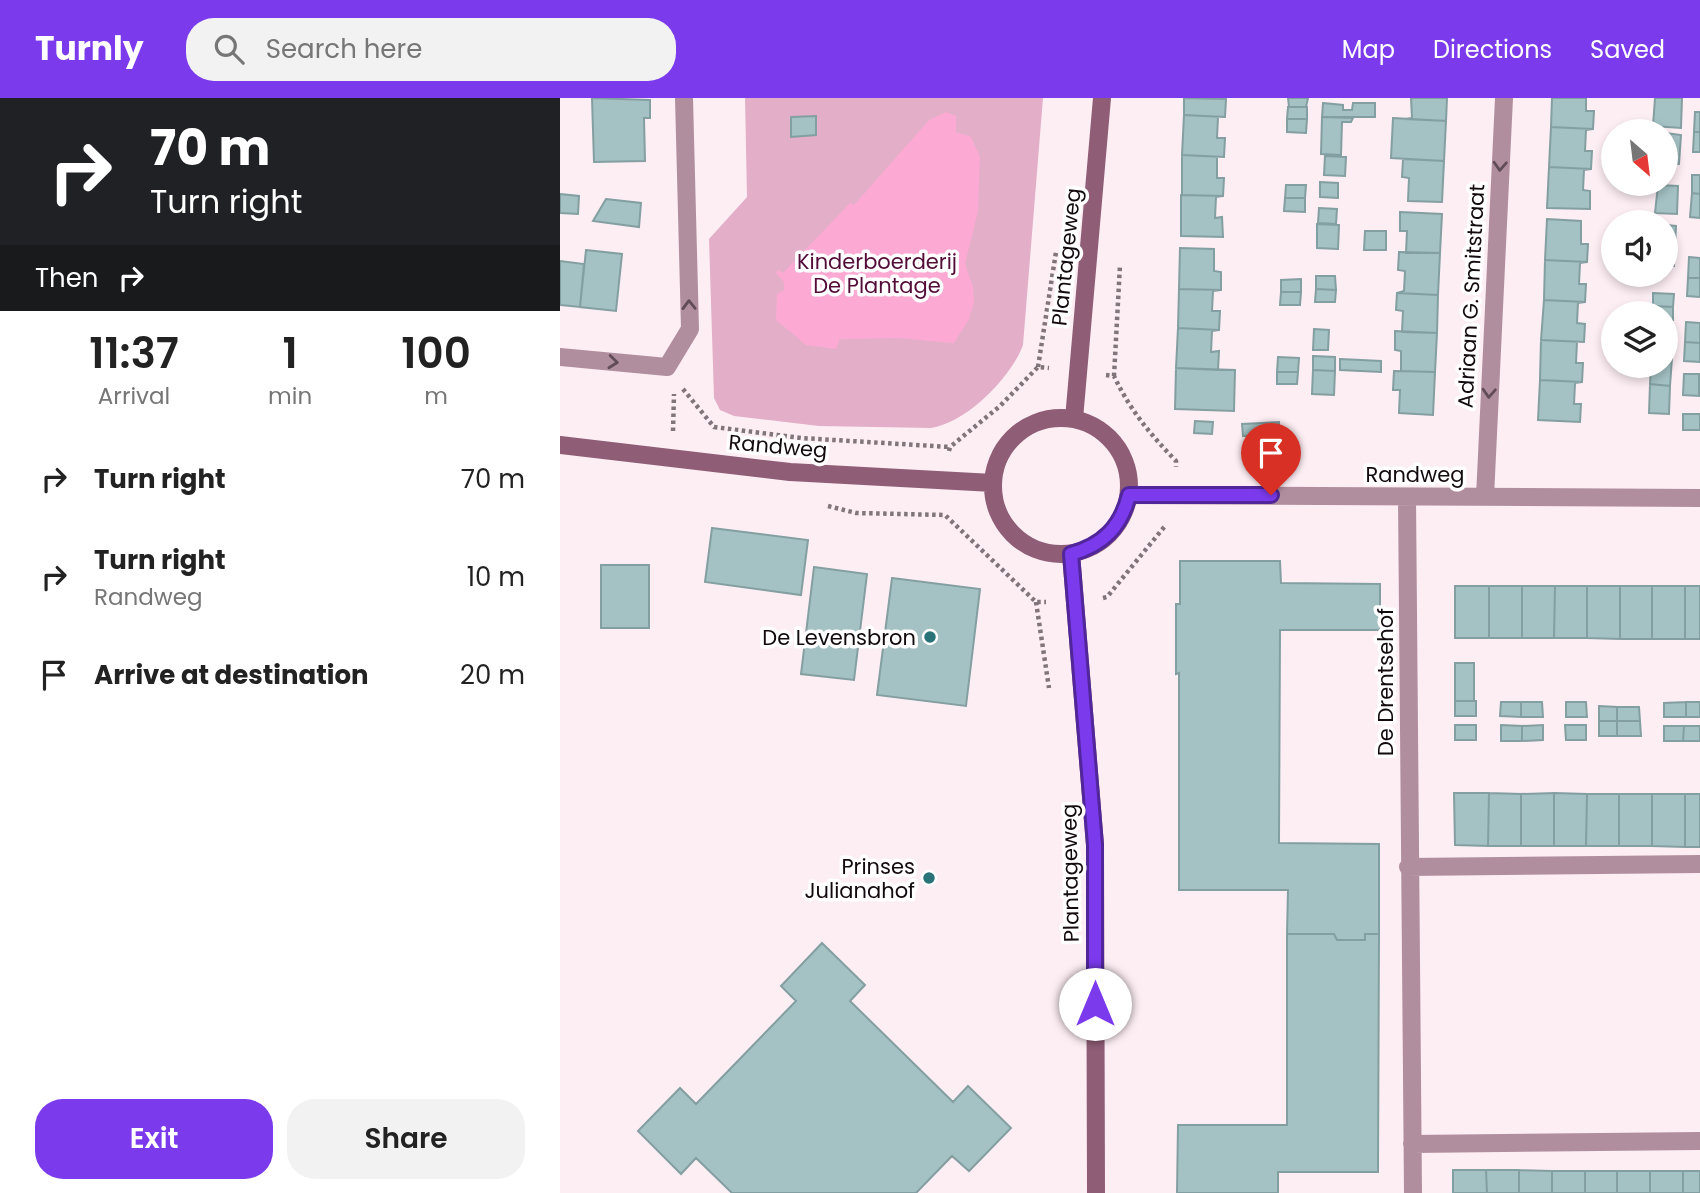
<!DOCTYPE html>
<style>
:root{--surface:#fff;--page:#f2f2f2;--text:#222;--muted:#767676;--accent:#7c3aed}
body{margin:0;font-family:Poppins,sans-serif;background:var(--page);color:var(--text);height:100vh;display:flex;flex-direction:column;font-size:26px;white-space:nowrap}
*{box-sizing:border-box;margin:0}
p{font-size:23px;color:var(--muted)}
.icon{flex:none;width:38px;height:38px;fill:none;stroke:currentColor;stroke-width:2;stroke-linecap:round;stroke-linejoin:round}
.map{position:relative;flex:1;overflow:hidden}
.sheet{display:flex;flex-direction:column;background:var(--surface);width:560px}
.sheet>*{flex:none}
.top-card{background:#202124;color:#fff;overflow:hidden}
.needle{width:46px;rotate:152deg}
.fabs{position:absolute;left:1041px;top:21px;display:grid;gap:14px}
.fabs a{display:grid;place-items:center;width:77px;height:77px;border-radius:50%;background:var(--surface);box-shadow:0 4px 10px #0003;font-size:35px}
.pin{position:absolute;display:grid;place-items:center;width:60px;height:60px;color:#fff;margin:-72px -30px;border-radius:50% 50% 50% 0;rotate:-45deg;box-shadow:0 0 7px #0007}
.pin .icon{rotate:45deg}
.me{position:absolute;width:77px;margin:-38px;rotate:0deg;stroke-linejoin:round;filter:drop-shadow(0 0 5px #0008)}
.turn{display:flex;align-items:center;gap:24px;height:147px;padding:0 35px;font-size:32px}
.turn .icon{width:91px;height:91px;stroke-width:2.5}
.turn b{display:block;font-size:49px;line-height:60px}
.then{display:flex;align-items:center;height:66px;padding:0 35px;background:#0003;gap:14px;font-size:26px}
.eta{display:flex;justify-content:space-evenly;align-items:center;height:119px;text-align:center}
.eta b{font-size:42px;font-weight:600;line-height:49px}
.primary-button{display:flex;gap:14px;margin-top:auto;padding:14px 35px}
.primary-button a{flex:1;height:80px;border-radius:28px;background:var(--accent);color:#fff;font-size:28px;font-weight:600;line-height:80px;text-align:center}
.primary-button a+a{background:var(--page);color:var(--text)}
ul{padding:0;list-style:none}
li{display:flex;align-items:center;gap:21px;height:98px;padding:0 35px}
li div{flex:1}
li b{display:block;font-size:26px}
li em{font-style:normal}
header{display:flex;align-items:center;gap:42px;box-sizing:border-box;height:98px;padding:0 35px;background:var(--accent);color:#fff}
header strong{font-size:33px}
nav{display:flex;gap:38px;margin-inline-start:auto;font-size:24px}
.search{width:490px;height:63px;background:var(--page);display:flex;align-items:center;gap:18px;box-sizing:border-box;padding:0 24px;border-radius:28px;color:var(--muted);font-size:26px}
main{display:flex;flex:1;min-height:0}
.map>svg:first-child{display:block}
</style>
<header>
<strong>Turnly</strong>
<div class="search"><svg class="icon" aria-label="search" viewBox="0 0 24 24"><circle cx="10" cy="10" r="6"/><path d="M15 15l6 6"/></svg>Search here</div>
<nav><a>Map</a><a>Directions</a><a>Saved</a></nav>
</header>
<main>
<section class="sheet">
<div class="top-card">
<div class="turn"><svg class="icon" aria-label="right" viewBox="0 0 24 24"><path d="M7 20v-9h11M14 6l5 5-5 5"/></svg><div><b>70 m</b>Turn right</div></div>
<div class="then">Then<svg class="icon" aria-label="right" viewBox="0 0 24 24"><path d="M7 20v-9h11M14 6l5 5-5 5"/></svg></div>
</div>
<div class="eta">
<div><b>11:37</b><p>Arrival</p></div>
<div><b>1</b><p>min</p></div>
<div><b>100</b><p>m</p></div>
</div>
<ul>
<li><svg class="icon" aria-label="right" viewBox="0 0 24 24"><path d="M7 20v-9h11M14 6l5 5-5 5"/></svg><div><b>Turn right</b></div><em>70 m</em></li>
<li><svg class="icon" aria-label="right" viewBox="0 0 24 24"><path d="M7 20v-9h11M14 6l5 5-5 5"/></svg><div><b>Turn right</b><p>Randweg</p></div><em>10 m</em></li>
<li><svg class="icon" aria-label="arrive" viewBox="0 0 24 24"><path d="M6 21V4h12l-3 4 3 4H6"/></svg><div><b>Arrive at destination</b></div><em>20 m</em></li>
</ul>
<div class="primary-button"><a>Exit</a><a>Share</a></div>
</section>
<div class="map">
<svg width="1140" height="1095" viewBox="0 0 1140 1095">
<rect width="100%" height="100%" fill="#fdeef4"/>
<path fill="#e3aec7" d="M185,0H483L463,247C451,280 406,325 371,330L259,328L174,318L160,312L154,300L149,141L187,99Z"/>
<path fill="#fcaad3" d="M386,14L396,18V34L411,39L420,59L418,113L405,166L413,189L414,205L409,221L394,245L338,240L280,241L276,251L246,247L216,222L217,196L224,192V184L216,175L218,172L223,175L290,105L294,107L369,22Z"/>
<path fill="#a4c1c3" stroke="#839fa1" stroke-width="2" d="M32,0L90,2V20H84L85,63L34,64Z
M624,0L666,1L665,19L624,17Z
M728,0H748L746,9H729Z
M851,0H887L886,23L844,21L852,20Z
M992,0H1026V13H1034L1033,31L991,29Z
M1095,0H1122L1121,30L1093,28Z
M763,5L783,7V12H792L793,5H815V19H762Z
M728,9H747V21H727Z
M1135,14H1140V34H1134Z
M624,17L665,19H658L657,40H665L664,59L622,57Z
M256,18V37L231,39V19Z
M762,19L793,20L791,24H782L781,57L761,56Z
M833,20L886,23L884,63L831,60Z
M727,21H747L746,35L727,34Z
M991,29L1033,31L1026,32L1025,53H1032L1031,71L989,69Z
M1134,34H1140V54H1133Z
M1106,35L1121,37L1119,66L1106,65Z
M622,57L664,59H657V80H664L663,98L622,97Z
M765,58L786,59L785,78L764,77Z
M843,61L884,63L882,104L848,103L849,80L842,79Z
M989,69L1031,71L1024,72L1023,92L1030,93V111L987,110Z
M1132,77H1140V96L1132,95Z
M760,84L778,85V100L760,99Z
M726,87H746L745,100H725Z
M1098,87L1118,88L1117,116L1095,115Z
M1132,95L1140,96V120L1130,119Z
M0,96L19,98L18,116L0,115Z
M621,97L663,98L656,99L655,120L662,119L663,139L621,138Z
M725,100H745V114L724,113Z
M46,101L81,105L79,129L33,123Z
M759,110L777,111L776,126L758,125Z
M840,114L882,116L880,155H846L847,133H840Z
M987,121L1021,123V146H1028L1027,164L985,162Z
M757,126L779,127L778,151L757,150Z
M1106,127L1116,128L1114,168H1106Z
M805,133H826V152H804Z
M620,150L654,151V173L661,174V192L619,191Z
M26,152L62,156L56,213L20,209Z
M839,154L880,155L878,197L837,195L844,193L845,173L838,172Z
M1129,159L1140,160V180H1128Z
M985,162L1027,164L1020,165L1019,186H1026L1025,204L984,202Z
M0,163L24,166L20,209L0,207Z
M756,178H775L776,192L756,191Z
M1128,180H1140V199L1127,198Z
M741,181V194H721V182Z
M619,191L661,192L653,193L652,213H660L659,232L618,230Z
M756,191L776,192L775,204H755Z
M721,194H741L740,207H720Z
M837,195L878,197L877,235L842,234L843,213L836,212Z
M1093,195L1114,196L1113,209L1093,208Z
M984,202L1025,204L1018,205L1017,225L1025,226L1024,244L981,242Z
M1093,208L1113,209V222H1106V215H1093Z
M1126,224L1140,225V245L1125,244Z
M618,230L659,232L652,233L651,254L659,253L658,272L616,270Z
M754,231L769,232L768,252H753Z
M835,233L877,235L875,274L841,273V253L835,252Z
M981,242L1024,244H1017L1016,265H1023L1022,284L980,282Z
M1125,244L1140,245V264L1124,263Z
M753,258L775,259V273L753,272Z
M718,259L739,260L738,274H717Z
M1106,259L1112,260L1110,288L1090,286L1091,268H1106Z
M780,261L821,263V274L780,272Z
M616,270L675,272L674,313L615,311Z
M753,272L775,273L774,297L752,296Z
M834,273L875,274L873,317L839,315L840,292H833Z
M717,274H738L737,286H717Z
M1124,276H1139V298L1123,297Z
M980,282L1022,284L1015,285L1014,306H1021L1020,324L978,322Z
M1090,286L1110,288L1109,316L1089,315Z
M1123,316H1140V332H1123Z
M635,323L653,324L652,336L634,335Z
M719,324V337L683,338L682,326Z
M152,430L248,442L241,497L145,484Z
M620,463H720L721,485L820,486V532H720L719,745L819,746V836H805V842H777L774,836H727L728,792H619V575L616,576V506H620Z
M41,467H89V530H41Z
M254,469L307,476L294,582L241,576Z
M332,480L420,491L406,608L317,597Z
M895,488H929V540H895Z
M929,488H962V540H929Z
M962,488H995L994,540H962Z
M995,488H1027V540H994Z
M1027,488H1060V541L1027,540Z
M1060,488H1092V541H1060Z
M1092,488H1125V541H1092Z
M1125,488H1140V541H1125Z
M895,565H914V603H895Z
M895,603H916V618H895Z
M941,604H961V619L940,618Z
M961,604H982L983,619H961Z
M1006,604H1026L1027,619H1006Z
M1126,604V619H1104V605Z
M1126,604H1140V619H1126Z
M1039,608L1057,609V623H1039Z
M1057,609H1079L1080,623H1057Z
M1039,623H1057V638H1039Z
M1057,623H1080L1081,638H1057Z
M895,627H916V642H895Z
M941,627L962,628V643H941Z
M983,627V642L962,643V628Z
M1005,627H1026V642H1006Z
M1104,628H1124L1123,643H1104Z
M1124,628H1140V643H1123Z
M894,695H929L928,748L895,747Z
M929,695L961,696V748H928Z
M994,695L1027,696L1026,748H994Z
M994,695V748H961V696Z
M1027,696H1059V748H1026Z
M1059,696H1092V748H1059Z
M1092,696H1125V749L1092,748Z
M1125,696H1140V749H1125Z
M727,836H774L777,842H805V836H819L818,1074H718V1095H617L618,1027H727Z
M262,845L305,887L290,903L393,1004L408,988L451,1030L409,1073L392,1058L356,1095H172L136,1060L121,1076L78,1033L120,990L136,1006L236,903L221,888Z
M893,1072H926L927,1095H893Z
M926,1072H959V1095H927Z
M959,1072L992,1073V1095H959Z
M992,1073H1025V1095H992Z
M1025,1073H1057V1095H1025Z
M1057,1073H1090V1095H1057Z
M1090,1073H1123V1095H1090Z
M1123,1073H1140V1095H1123Z"/>
<g fill="none" stroke-linecap="round" stroke-linejoin="round">
<path stroke="#80757a" stroke-width="4.5" stroke-dasharray="3.5 3.5" stroke-linecap="butt" d="M478,269L496,154
M546,277L554,278C570,312 590,336 616,363V369
M554,278L560,167
M123,291L154,329L241,340L390,349
M113,333L114,296
M389,353L390,349L440,308L478,269L489,270
M268,408L296,415L385,417L476,504H486
M543,500L547,499L605,428
M476,504L489,590"/>
<path stroke="#b18e9e" stroke-width="18" d="M0,259L107,269L130,231L124,0
M569,397L1140,400
M847,399L853,1095
M925,399L944,0
M848,769L1140,766
M852,1046L1140,1043"/>
<path stroke="#8f5d76" stroke-width="18" d="M433 388a68 68 0 1 1 136 0a68 68 0 1 1-136 0Z
M514,321L542,0
M0,347L230,374L433,385
M511,456L535,747L536,1095"/>
</g>
<defs><path id="oneway-chevron" d="M-2-3.5L2.5 0L-2 3.5" fill="none" stroke-width="1.6" stroke-linecap="round" stroke-linejoin="round" transform="scale(1.75)"/></defs>
<g stroke="#624c56">
<use href="#oneway-chevron" transform="translate(940 68) rotate(93)"/>
<use href="#oneway-chevron" transform="translate(129 207) rotate(-91)"/>
<use href="#oneway-chevron" transform="translate(53 264) rotate(6)"/>
<use href="#oneway-chevron" transform="translate(929 295) rotate(93)"/>
</g>
<g fill="none" stroke-linecap="round" stroke-linejoin="round">
<defs>
<path id="route" d="M535,906V747L511,456C543,447 561,429 569,397H711"/>
</defs>
<use href="#route" stroke="#51269a" stroke-width="18"/>
<use href="#route" stroke="#7c3aed" stroke-width="12"/>
</g>
<g fill="#297379" stroke="#fff" stroke-width="2.5">
<circle cx="370" cy="539" r="7"/>
<circle cx="369" cy="780" r="7"/>
</g>
<g text-anchor="middle" dominant-baseline="central" stroke-width="7" stroke-linejoin="round" paint-order="stroke">
<g font-size="21" fill="#120a0e" stroke="#fff">
<text transform="translate(506 159) rotate(-84)">Plantageweg</text>
<text transform="translate(911 198) rotate(-87)">Adriaan G. Smitstraat</text>
<text transform="translate(218 348) rotate(5)">Randweg</text>
<text x="855" y="376">Randweg</text>
<text transform="translate(825 584) rotate(-90)">De Drentsehof</text>
<text transform="translate(510 775) rotate(-91)">Plantageweg</text>
</g>
<g font-size="21" fill="#530c37" stroke="#fff">
<text x="317" y="163">Kinderboerderij<tspan x="317" dy="24">De Plantage</tspan></text>
</g>
<g font-size="21" fill="#120a0e" stroke="#fff" text-anchor="end">
<text x="356" y="539">De Levensbron</text>
<text x="355" y="768">Prinses<tspan x="355" dy="24">Julianahof</tspan></text>
</g>
</g>
</svg>
<div class="fabs">
<a><svg class="needle" viewBox="-14 -14 28 28"><path d="M0-13l5 13h-10z" fill="#e53935"/><path d="M0 13l5-13h-10z" fill="#767676"/></svg></a>
<a><svg class="icon" aria-label="sound" viewBox="0 0 24 24"><path d="M4 9h4l5-4v14l-5-4H4zM17 9q2 3 0 6"/></svg></a>
<a><svg class="icon" aria-label="layers" viewBox="0 0 24 24"><path d="M12 4l9 5-9 5-9-5zM3 14l9 5 9-5"/></svg></a>
</div>
<div class="pin" style="left:711px;top:397px;background:#d93025"><svg class="icon" aria-label="arrive" viewBox="0 0 24 24"><path d="M6 21V4h12l-3 4 3 4H6"/></svg></div>
<svg class="me" style="left:535px;top:906px" viewBox="-20 -20 40 40"><circle r="19" fill="#fff"/><path d="M0-13L10 11 0 6-10 11z" fill="#7c3aed"/></svg>
</div>
</main>
